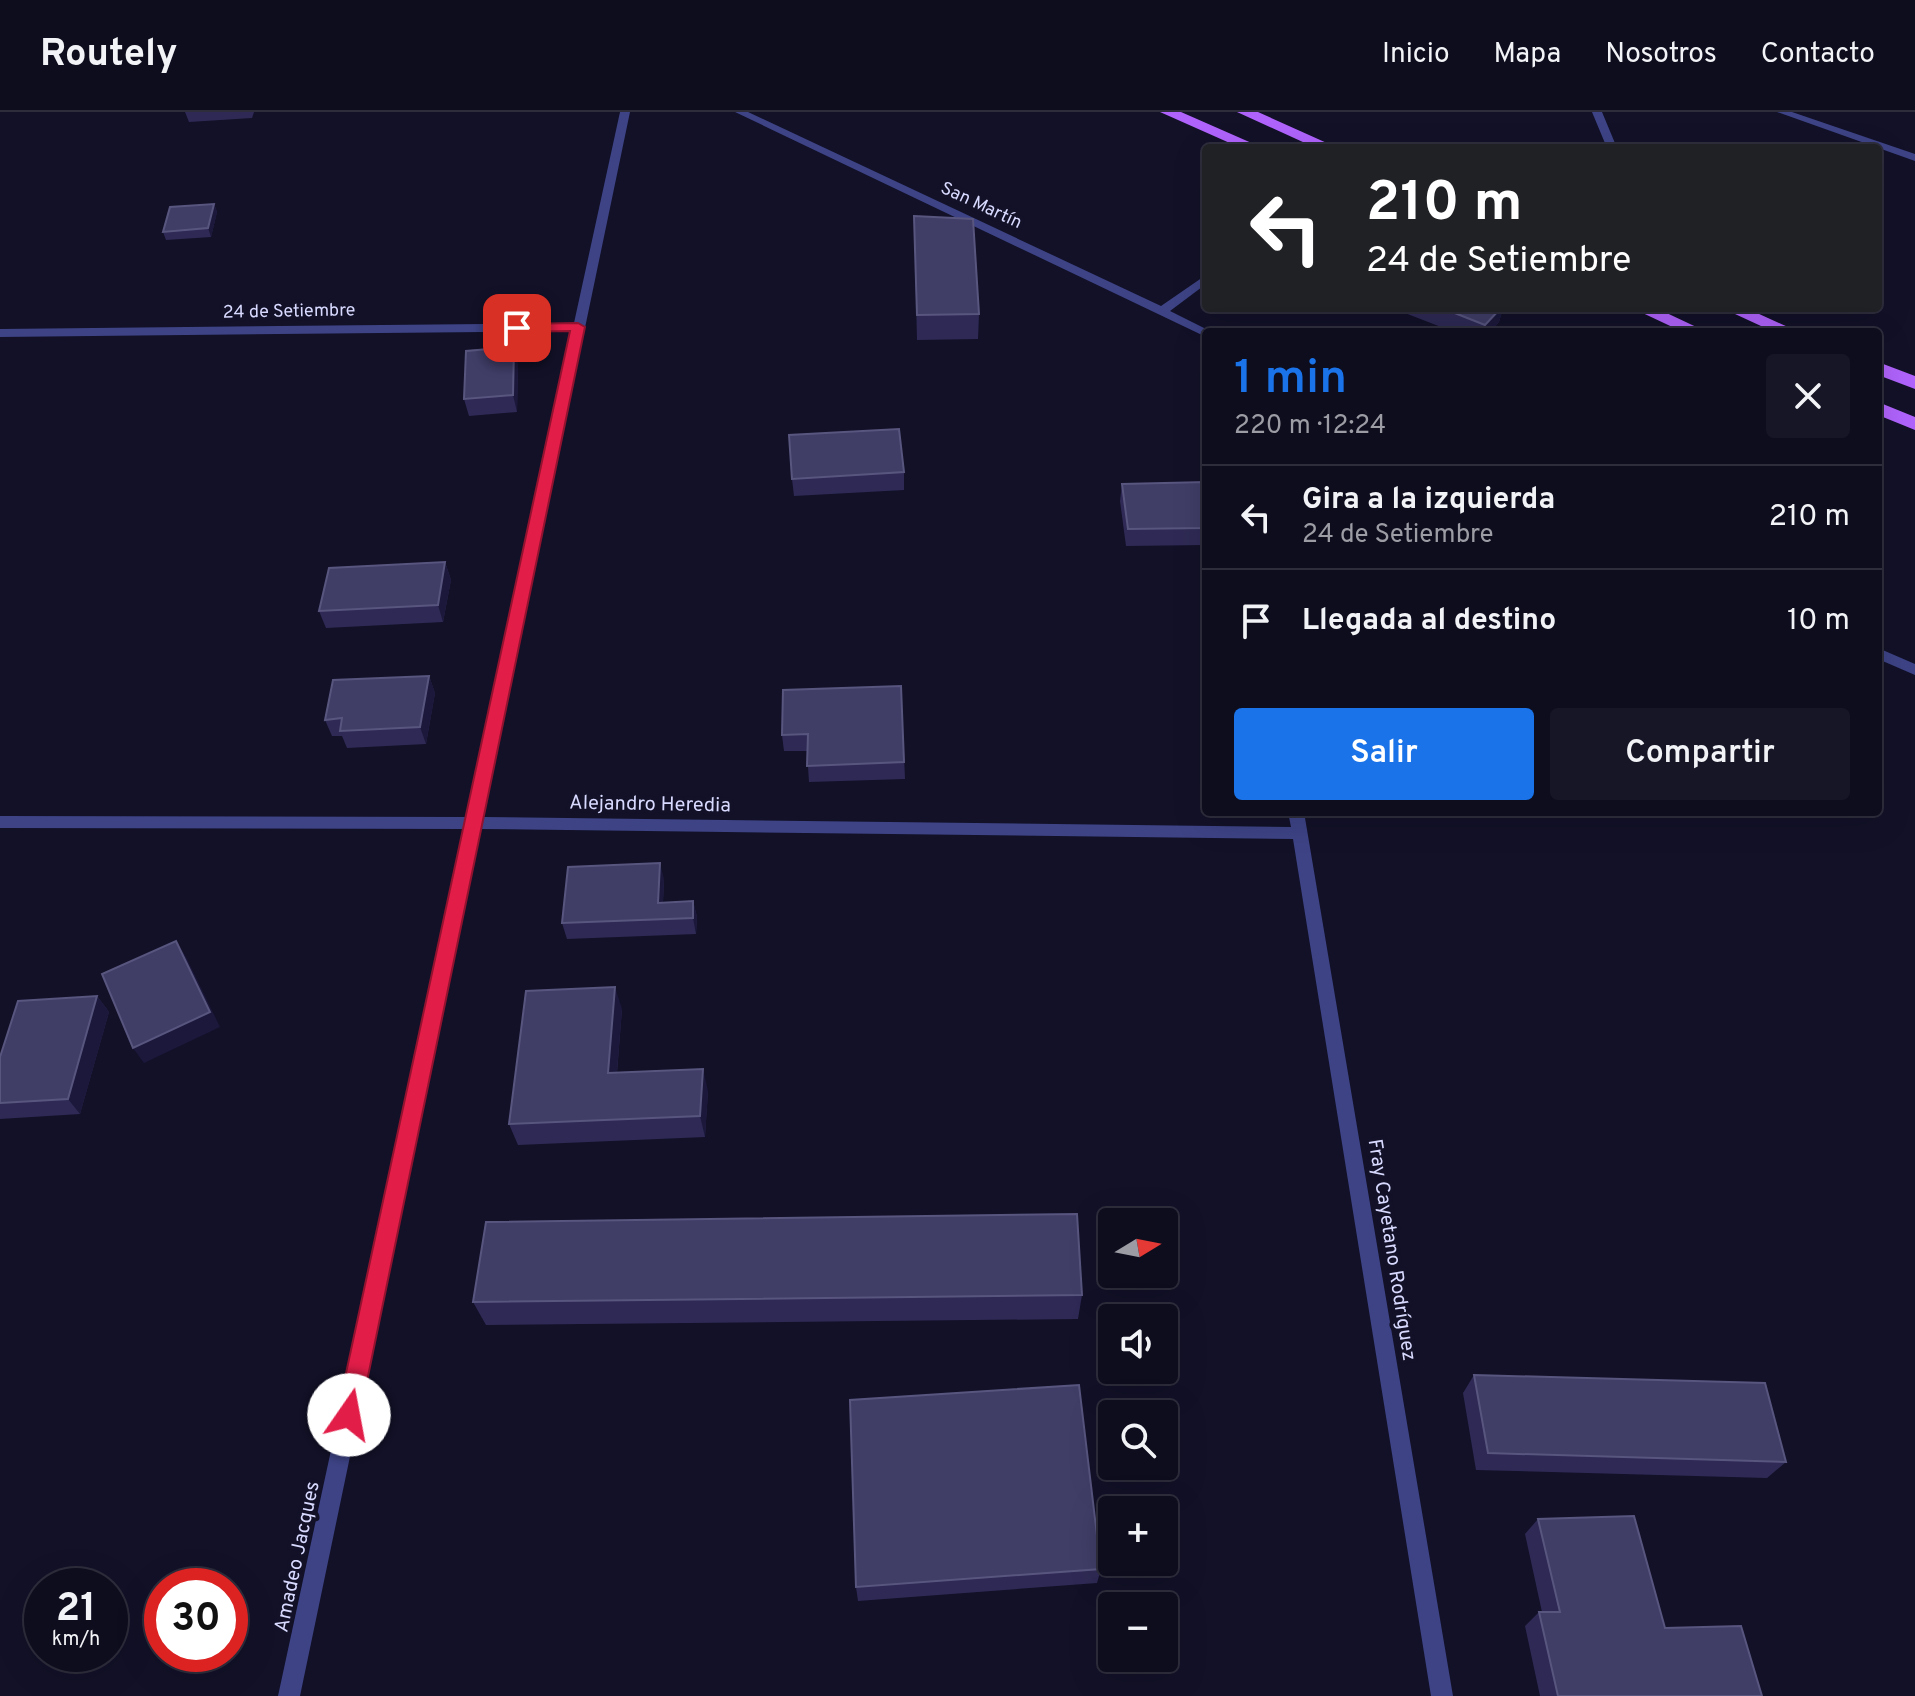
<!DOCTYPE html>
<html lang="es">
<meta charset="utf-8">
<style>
:root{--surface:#0e0d1e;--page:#171627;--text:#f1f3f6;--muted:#9b9ca4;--line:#2e2d3c;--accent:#1a73e8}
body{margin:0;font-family:Overpass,sans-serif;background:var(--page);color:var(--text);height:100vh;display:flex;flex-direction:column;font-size:30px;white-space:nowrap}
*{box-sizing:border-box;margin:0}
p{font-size:26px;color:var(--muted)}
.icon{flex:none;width:44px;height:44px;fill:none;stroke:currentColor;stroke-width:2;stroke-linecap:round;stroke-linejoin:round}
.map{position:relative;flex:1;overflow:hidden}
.details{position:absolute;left:1202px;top:216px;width:680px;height:488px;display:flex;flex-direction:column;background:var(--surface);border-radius:8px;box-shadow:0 8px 32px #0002,0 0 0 2px var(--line)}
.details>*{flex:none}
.banner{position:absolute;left:1202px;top:32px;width:680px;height:168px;border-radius:8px;box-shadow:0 8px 32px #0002,0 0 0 2px var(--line);background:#202124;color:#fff;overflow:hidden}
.needle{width:52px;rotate:80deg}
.buttons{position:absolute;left:1098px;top:1096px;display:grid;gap:16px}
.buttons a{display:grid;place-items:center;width:80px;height:80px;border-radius:8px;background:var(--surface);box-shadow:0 8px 32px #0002,0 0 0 2px var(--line);font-size:40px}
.speed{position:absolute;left:24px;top:1456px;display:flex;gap:16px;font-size:40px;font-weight:700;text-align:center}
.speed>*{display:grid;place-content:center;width:104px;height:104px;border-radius:50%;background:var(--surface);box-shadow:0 8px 32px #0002,0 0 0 2px var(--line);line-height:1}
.speed small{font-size:20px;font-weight:400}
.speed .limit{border:12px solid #d22;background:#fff;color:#111}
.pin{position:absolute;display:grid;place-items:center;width:68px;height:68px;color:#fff;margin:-34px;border-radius:16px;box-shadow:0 4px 12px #0006}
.me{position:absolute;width:88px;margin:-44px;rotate:12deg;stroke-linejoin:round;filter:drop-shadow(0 0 6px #0008)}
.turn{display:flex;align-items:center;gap:28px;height:168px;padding:0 32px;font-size:36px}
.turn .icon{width:104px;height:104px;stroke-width:2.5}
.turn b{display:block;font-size:56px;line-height:68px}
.round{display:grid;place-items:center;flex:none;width:84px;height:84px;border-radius:8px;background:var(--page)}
.headline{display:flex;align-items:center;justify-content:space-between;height:136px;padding:0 32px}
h1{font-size:48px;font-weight:600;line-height:60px;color:var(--accent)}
.primary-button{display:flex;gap:16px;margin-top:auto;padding:16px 32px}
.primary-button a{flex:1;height:92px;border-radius:8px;background:var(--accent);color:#fff;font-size:32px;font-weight:600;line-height:92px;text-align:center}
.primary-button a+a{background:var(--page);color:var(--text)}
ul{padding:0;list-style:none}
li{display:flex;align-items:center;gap:24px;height:104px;padding:0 32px;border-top:2px solid var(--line)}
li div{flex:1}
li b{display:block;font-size:30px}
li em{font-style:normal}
header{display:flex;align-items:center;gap:48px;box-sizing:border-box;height:112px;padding:0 40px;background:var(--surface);border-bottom:2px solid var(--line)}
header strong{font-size:38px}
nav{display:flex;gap:44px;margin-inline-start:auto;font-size:28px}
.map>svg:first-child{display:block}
</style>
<header>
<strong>Routely</strong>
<nav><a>Inicio</a><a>Mapa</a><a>Nosotros</a><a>Contacto</a></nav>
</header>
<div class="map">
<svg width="1915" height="1584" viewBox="0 0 1915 1584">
<rect width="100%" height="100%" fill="#121128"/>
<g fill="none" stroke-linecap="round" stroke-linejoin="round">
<path fill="#3d4385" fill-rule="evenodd" d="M620,0H630L483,705L1291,715L1288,700H1304L1453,1584H1431L1293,727L481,717L300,1584H278L465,717L0,716V704L468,705L573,219L0,225V217L574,211Z
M735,0H748L1161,194L1206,163V172L1170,199L1212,220H1206V224L1202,223Z
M1592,0H1602L1617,36H1607Z
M1777,0H1792L1915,42V49Z
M1878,536L1915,552V563L1878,547Z"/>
<path fill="#af63fb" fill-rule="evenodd" d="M1160,0H1181L1263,36H1241Z
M1237,0H1258L1338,36H1316Z
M1632,196H1656L1707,220H1683Z
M1722,196H1746L1799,220H1774Z
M1878,250L1915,264V277L1878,263Z
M1878,290L1915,305V318L1878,303Z"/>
</g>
<path fill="#2e2a55" d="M185,0H254L252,6L189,10Z
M214,92L217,100L211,125L166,128L163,120Z
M914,104L979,202L978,227L917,228Z
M1392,196H1503L1499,210L1490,220H1454Z
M518,252L517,300L469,304L464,287Z
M904,360V378L794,384L792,367Z
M1206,370V433L1126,434L1120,389L1122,372Z
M445,450L451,468L443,510L326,516L319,499Z
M429,564L435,581L426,632L347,636L342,624H332L325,608Z
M901,574L905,667L809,670L807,639H784L782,623Z
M664,767L663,791L693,789L697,805L696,822L567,827L562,811Z
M97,884L109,900L80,1002L0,1007V945Z
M622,897L617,961L708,979L705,1025L518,1033L509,1012Z
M1082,1183L1078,1207L486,1213L473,1190Z
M1474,1263L1786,1350L1767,1366L1476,1358L1463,1281Z
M1538,1407L1665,1516L1762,1584H1540L1525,1514L1539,1500H1542L1525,1422Z
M1101,1457L1097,1471L858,1489L856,1475Z"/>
<path fill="#1b183b" d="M214,92L217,100L211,125L208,116Z
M1501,196H1503L1499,210L1490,220H1483L1485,213Z
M514,235L518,252L517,300L513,283Z
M445,450L451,468L443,510L438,493Z
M429,564L435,581L426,632L420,615Z
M660,751L664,767L662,807L658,791Z
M693,789L697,805L696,822L693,806Z
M176,829L186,845L220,915L144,951L133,936Z
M615,875L622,897L615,983L608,961Z
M97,884L109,900L80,1002L68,987Z
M703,957L708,979L705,1025L700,1004Z"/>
<path fill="#403d67" stroke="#58557f" stroke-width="2" d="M214,92L208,116L163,120L170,95Z
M914,104L973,107L979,202L917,203Z
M1442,196H1501L1485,213Z
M514,235L513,283L464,287L466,239Z
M899,317L904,360L792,367L789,323Z
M1206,370V416L1128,417L1122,372Z
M445,450L438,493L319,499L329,456Z
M429,564L420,615L340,619L342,606L325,608L333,568Z
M901,574L904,650L807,654L808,622L782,623L783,578Z
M660,751L658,791L693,789V806L562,811L568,755Z
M176,829L210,900L133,936L102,862Z
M615,875L608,961L703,957L700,1004L509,1012L526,879Z
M97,884L68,987L0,991V945L18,889Z
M1077,1102L1082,1183L473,1190L486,1110Z
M1474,1263L1765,1271L1786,1350L1488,1341Z
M1079,1273L1101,1457L856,1475L850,1288Z
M1634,1404L1665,1516L1741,1514L1762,1584H1558L1539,1500H1560L1538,1407Z"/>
<path fill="#e11d48" stroke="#92132f" stroke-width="2" d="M578,211L585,215L360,1303L357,1311L349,1314L341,1311L337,1303L570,219L517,220L510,216L517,212Z"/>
<g text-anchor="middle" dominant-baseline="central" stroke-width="8" stroke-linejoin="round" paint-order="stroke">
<g font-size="18" fill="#d8d9fe" stroke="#121128">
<text transform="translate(981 94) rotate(25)">San Martín</text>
<text transform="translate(289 200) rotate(-1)">24 de Setiembre</text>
</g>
<g font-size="20" fill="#d8d9fe" stroke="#121128">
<text transform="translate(650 693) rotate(1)">Alejandro Heredia</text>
<text transform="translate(1391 1138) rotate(81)">Fray Cayetano Rodríguez</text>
<text transform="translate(298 1445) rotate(-78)">Amadeo Jacques</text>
</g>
</g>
</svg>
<div class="buttons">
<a><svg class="needle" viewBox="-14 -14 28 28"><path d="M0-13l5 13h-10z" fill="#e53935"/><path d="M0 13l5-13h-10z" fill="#9b9ca4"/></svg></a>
<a><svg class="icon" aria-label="sound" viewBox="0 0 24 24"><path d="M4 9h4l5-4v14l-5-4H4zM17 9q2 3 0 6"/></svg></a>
<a><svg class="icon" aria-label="search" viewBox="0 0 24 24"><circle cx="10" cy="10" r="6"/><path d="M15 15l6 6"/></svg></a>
<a>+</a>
<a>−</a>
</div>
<div class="speed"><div>21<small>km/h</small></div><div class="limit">30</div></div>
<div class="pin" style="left:517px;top:216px;background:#d93025"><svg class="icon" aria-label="arrive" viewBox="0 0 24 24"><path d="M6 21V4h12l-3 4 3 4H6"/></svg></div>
<svg class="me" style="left:349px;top:1303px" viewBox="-20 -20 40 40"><circle r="19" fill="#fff"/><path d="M0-13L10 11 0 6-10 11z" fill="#e11d48"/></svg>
<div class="banner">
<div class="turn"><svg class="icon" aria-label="left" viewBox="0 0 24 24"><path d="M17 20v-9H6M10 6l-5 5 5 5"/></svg><div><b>210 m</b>24 de Setiembre</div></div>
</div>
<section class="details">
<div class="headline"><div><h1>1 min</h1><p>220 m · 12:24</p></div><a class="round"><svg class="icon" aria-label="close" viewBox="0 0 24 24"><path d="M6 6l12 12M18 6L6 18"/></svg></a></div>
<ul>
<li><svg class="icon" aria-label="left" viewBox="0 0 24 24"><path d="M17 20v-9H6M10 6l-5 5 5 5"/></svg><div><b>Gira a la izquierda</b><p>24 de Setiembre</p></div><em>210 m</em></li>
<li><svg class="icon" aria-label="arrive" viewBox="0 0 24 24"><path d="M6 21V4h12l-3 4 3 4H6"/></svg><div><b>Llegada al destino</b></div><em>10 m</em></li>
</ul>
<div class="primary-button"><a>Salir</a><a>Compartir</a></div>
</section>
</div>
